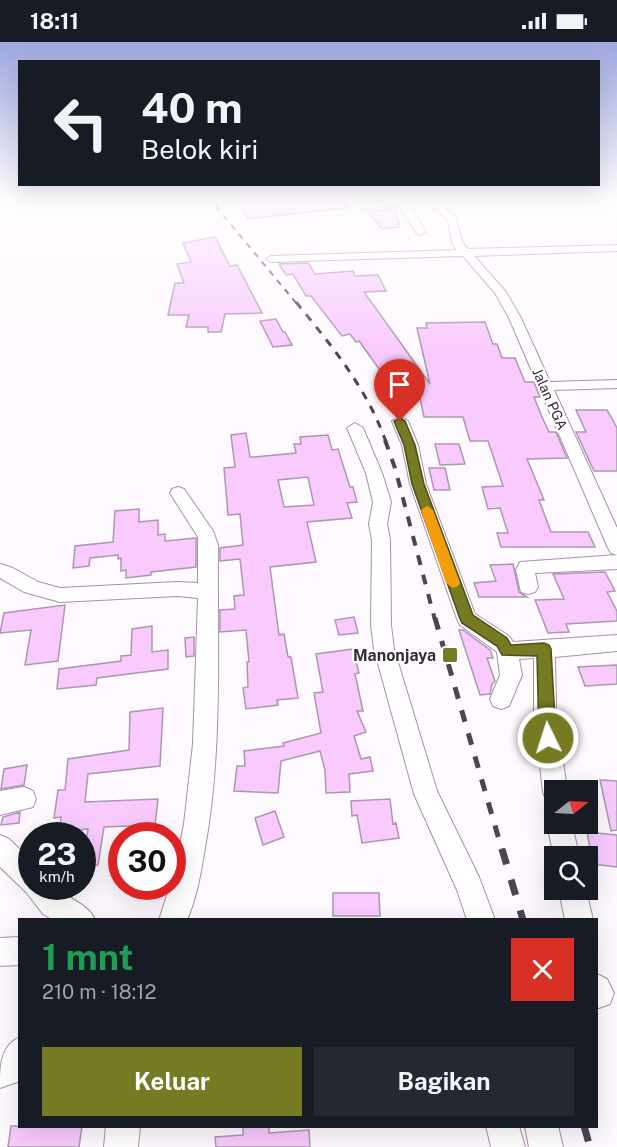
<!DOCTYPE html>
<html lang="id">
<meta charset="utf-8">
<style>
:root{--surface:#171b24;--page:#242831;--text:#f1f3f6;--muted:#9ea1a6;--accent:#757a23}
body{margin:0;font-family:"Public Sans",sans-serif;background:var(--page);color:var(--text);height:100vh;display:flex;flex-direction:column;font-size:22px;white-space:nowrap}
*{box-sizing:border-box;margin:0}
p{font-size:20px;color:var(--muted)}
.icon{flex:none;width:33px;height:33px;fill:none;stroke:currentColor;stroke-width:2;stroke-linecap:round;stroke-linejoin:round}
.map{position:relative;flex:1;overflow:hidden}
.sheet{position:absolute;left:18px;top:876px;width:580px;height:210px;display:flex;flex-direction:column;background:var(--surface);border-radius:0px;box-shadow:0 6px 24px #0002}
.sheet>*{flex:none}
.guide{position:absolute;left:18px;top:18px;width:582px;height:126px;border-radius:0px;box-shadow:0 6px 24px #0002;background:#171b24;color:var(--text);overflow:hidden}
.needle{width:39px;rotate:72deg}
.fabs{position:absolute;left:544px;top:738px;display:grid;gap:12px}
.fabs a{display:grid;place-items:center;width:54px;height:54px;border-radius:0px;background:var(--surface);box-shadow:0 6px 24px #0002;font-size:30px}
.speed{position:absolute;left:18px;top:780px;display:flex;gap:12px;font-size:30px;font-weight:700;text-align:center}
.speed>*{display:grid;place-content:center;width:78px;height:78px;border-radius:50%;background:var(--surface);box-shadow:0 6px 24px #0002;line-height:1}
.speed small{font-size:15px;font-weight:400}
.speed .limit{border:9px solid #d22;background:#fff;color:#111}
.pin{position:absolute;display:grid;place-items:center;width:51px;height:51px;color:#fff;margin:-62px -26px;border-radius:50% 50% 50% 0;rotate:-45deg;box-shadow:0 0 6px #0007}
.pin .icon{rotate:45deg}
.me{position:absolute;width:66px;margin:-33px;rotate:356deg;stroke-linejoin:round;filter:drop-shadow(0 0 4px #0008)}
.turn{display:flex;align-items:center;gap:21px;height:126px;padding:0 24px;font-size:27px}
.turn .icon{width:78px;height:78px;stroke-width:2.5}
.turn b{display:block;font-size:42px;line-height:51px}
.round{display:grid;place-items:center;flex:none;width:63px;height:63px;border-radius:0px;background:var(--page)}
.summary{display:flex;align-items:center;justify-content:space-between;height:102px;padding:0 24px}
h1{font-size:36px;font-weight:700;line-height:45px;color:#1e9e55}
.cta{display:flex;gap:12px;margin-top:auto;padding:12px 24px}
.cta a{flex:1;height:69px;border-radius:0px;background:var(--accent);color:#fff;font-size:24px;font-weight:700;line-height:69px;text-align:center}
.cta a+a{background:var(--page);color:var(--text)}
.status{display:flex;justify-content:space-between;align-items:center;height:42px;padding:0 30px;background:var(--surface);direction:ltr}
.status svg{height:16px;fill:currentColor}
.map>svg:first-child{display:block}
</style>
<div class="status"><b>18:11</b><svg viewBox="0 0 49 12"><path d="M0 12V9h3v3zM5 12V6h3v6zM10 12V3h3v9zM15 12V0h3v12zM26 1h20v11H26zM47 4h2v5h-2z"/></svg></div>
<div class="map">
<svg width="617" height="1105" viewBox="0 0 617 1105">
<rect width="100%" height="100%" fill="#fef9fe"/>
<path fill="#f8cafe" stroke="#ae96b1" stroke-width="1.5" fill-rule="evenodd" d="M238,155H340L348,166L248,177Z
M395,167L400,185L382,187L367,169Z
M215,195L230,224L237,223L262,271L225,272L221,290H208V285H186L189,273H168L175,241H184L177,222L191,220L183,201Z
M308,221L315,232L353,229L355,234L378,233L386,249L364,250L430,342L417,286H427L426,281L485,280L493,302H497L502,316H515L525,340H534L540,355H534L542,375L549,390H556L567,416L527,417L544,458H539L551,490H588L595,505H501L497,491H508L500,466L488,467L482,445L503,444L488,399H470L463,375H424L419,351H415L413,340H406L405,335L387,338L359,299L356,300L350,292L342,294L311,254H306L293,232L286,233L279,222Z
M276,277L283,290H285L292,303L273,305L260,279Z
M576,368H607L617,386V429H594L576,390H586Z
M246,391L250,415H253L296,411L294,402H301L300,395L328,393L332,408L338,407L350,445H353L357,460L347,461L352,476L307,480L316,520L270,525L279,593L284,592L288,615H291L298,656L277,658L278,663L246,667L243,646L248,645L247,620H249L246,588L220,590V568L235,567L234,554L244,553L240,517L220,519V506L243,503L240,472L228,473L224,426L235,425L231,393ZM308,435L314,463L284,465L278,438Z
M435,402H459L465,422L440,423Z
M429,426H445L450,448H434Z
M139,467V480L158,478V493L165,492V499L196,496V525L151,530V533L126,536V528L121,529V516L118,517V513L90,516L89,524L73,526L75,504L113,500L115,469Z
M513,522L519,550L527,555H479L474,541L496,539L490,523Z
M605,530L615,549L607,550L617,569V579L566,582L569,590L548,591L535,558L564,557L553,532Z
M65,563L58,619L25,623L31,588L0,591L4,571Z
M354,575L358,591L339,593L335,578Z
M152,584V610L168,608V627L97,636L96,643L57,647L59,627L121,619V614L131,613L132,587Z
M459,588H463L490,608L493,616H487L495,639L492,642L490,652L480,653Z
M194,595V614L186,615L185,596Z
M353,607L359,631L355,632L363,669H357L366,690L354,694L361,717L370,715L373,729L349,732L350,750L326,751L325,728L320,709L281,719L278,751L234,749L237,724H245L244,709L284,704L283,701L321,691L314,651L323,650L316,612Z
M617,623V642L585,644L578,625Z
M163,666L160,724L88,732L85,760L158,757L155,783L104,785L98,823L82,824L88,787L59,791L61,775L54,776L58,748H65L68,717L129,708L130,670Z
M27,723L24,743L1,747L4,727Z
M600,738L617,739V788L611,789Z
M390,757L393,782L396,781L399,796L362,801L357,773L352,774L351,759Z
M275,769L284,795L263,803L255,776Z
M20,770L19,781L1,783L3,775Z
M587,790L617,793V825L593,822Z
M333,851H379L380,874H333Z
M11,1084H82L79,1105H8Z
M243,1084H269V1091L309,1088L310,1105H216L215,1095L243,1093Z"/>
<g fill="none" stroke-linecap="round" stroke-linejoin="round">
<defs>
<path id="street" d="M421,155H431L456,175L462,200L468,207L617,203V209L474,214L506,250L521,276L550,340L617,338V346L554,348L617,486V513L611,511L608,506L509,276L495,251L463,214L271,220L266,217L271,214L457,208L452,201L448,178L426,160L409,162L426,190L421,193L417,192L399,163L362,167L357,164L362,161Z
M400,374L408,379L418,403L426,442L475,572L509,594L513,600L617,593V609L555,615L556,668L567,748H555V762L546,758L543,750L534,668V616L519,617L522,633L509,664L501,667L493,664L490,657L500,633L497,610L460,583L457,577L410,442L402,403L392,379Z
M355,381L363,386L382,431L391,460L387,482L390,498L391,583L394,607L437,749L479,835L495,878H467L457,848L414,752L374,607L371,583L372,498L369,482L373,460L366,431L347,386Z
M178,445L184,447L213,489L218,503C217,604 223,706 205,806C201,830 197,855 187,878H159L170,844H172L184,782L193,702L198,556L177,554L60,560L24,550L0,536V522L13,526L38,540L60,546L177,540L198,541V495L170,451L172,447Z
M617,513V527L535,531L538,545L535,550L528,552L521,550L516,528L520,520Z
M24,745L33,749L36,757L33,765L0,773V749Z
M555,771V782H572L579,814H555V819L547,782L551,773Z
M0,793L9,797L32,819V844H56C68,858 88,861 95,878H53L43,872L26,850L0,825Z
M559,848H586L593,878H565Z
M20,895V923L0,924V896Z
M597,932L607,937L614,951L610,962L599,966L597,965Z
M20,995V1039L0,1046C0,1025 0,1004 20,995Z
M106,1084H140L138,1105H104Z
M486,1084H519L525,1105H491Z
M525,1084H558L563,1105H529Z"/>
</defs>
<use href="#street" stroke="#a890aa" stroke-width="2"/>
<use href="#street" fill="#fff" fill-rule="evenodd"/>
<path stroke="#4e444f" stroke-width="2" stroke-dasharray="6 6" stroke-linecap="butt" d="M208,155L297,262"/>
<path stroke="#4e444f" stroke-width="3" stroke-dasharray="8 8" stroke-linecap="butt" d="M296,260C331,303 367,346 386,400"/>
<path stroke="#4e444f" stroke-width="4" stroke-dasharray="10 10" stroke-linecap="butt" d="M385,398L395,426L435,578"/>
<path stroke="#4e444f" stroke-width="5" stroke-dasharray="12 12" stroke-linecap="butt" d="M435,576L502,808"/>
<path stroke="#4e444f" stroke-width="7" stroke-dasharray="16 16" stroke-linecap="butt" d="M502,807L523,878
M584,1084L590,1105"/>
</g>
<linearGradient id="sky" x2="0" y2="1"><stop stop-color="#9da8e0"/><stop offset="0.5" stop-color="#fffcff"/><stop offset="1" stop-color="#fffcff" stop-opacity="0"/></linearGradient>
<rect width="617" height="309" fill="url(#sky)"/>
<path fill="#757a23" stroke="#4c4f17" stroke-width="1.5" d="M400,376L405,379L415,403L424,442L473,573L507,596L511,603L544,601L549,603L551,607L556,696L553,701L548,703L542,701L539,696L537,614L502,613L497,604L462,581L460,577L412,442L404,403L394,379Z"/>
<path fill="#f59e0b" d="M427,464L433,468L460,541L458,544L453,546L446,541L421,468Z"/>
<rect fill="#757a23" stroke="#fff" stroke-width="2" x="442" y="605" width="16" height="16" rx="3"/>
<g text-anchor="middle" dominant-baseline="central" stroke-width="4.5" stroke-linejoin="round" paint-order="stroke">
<g font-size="14" fill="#362c37" stroke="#fff">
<text transform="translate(550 357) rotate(66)">Jalan PGA</text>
</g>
<g font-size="16" font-weight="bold" fill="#362c37" stroke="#fff" text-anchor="end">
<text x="436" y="613">Manonjaya</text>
</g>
</g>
</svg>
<div class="fabs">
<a><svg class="needle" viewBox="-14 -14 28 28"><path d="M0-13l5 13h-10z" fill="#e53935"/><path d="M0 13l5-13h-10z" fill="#9ea1a6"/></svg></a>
<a><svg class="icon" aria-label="search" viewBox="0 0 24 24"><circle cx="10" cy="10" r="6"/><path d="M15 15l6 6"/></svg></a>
</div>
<div class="speed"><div>23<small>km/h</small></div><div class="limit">30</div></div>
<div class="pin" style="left:400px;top:379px;background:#d93025"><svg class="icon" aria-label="arrive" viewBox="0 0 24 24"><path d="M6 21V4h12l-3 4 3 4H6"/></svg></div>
<svg class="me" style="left:548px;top:696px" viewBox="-20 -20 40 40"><circle r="17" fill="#757a23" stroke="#fff" stroke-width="3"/><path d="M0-11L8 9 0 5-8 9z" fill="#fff"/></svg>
<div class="guide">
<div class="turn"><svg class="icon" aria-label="left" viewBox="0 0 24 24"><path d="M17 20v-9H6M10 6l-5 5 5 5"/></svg><div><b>40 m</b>Belok kiri</div></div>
</div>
<section class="sheet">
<div class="summary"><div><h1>1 mnt</h1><p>210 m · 18:12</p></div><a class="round" style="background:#d93025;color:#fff"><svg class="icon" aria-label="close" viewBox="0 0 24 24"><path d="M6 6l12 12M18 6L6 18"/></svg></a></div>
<div class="cta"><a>Keluar</a><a>Bagikan</a></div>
</section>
</div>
